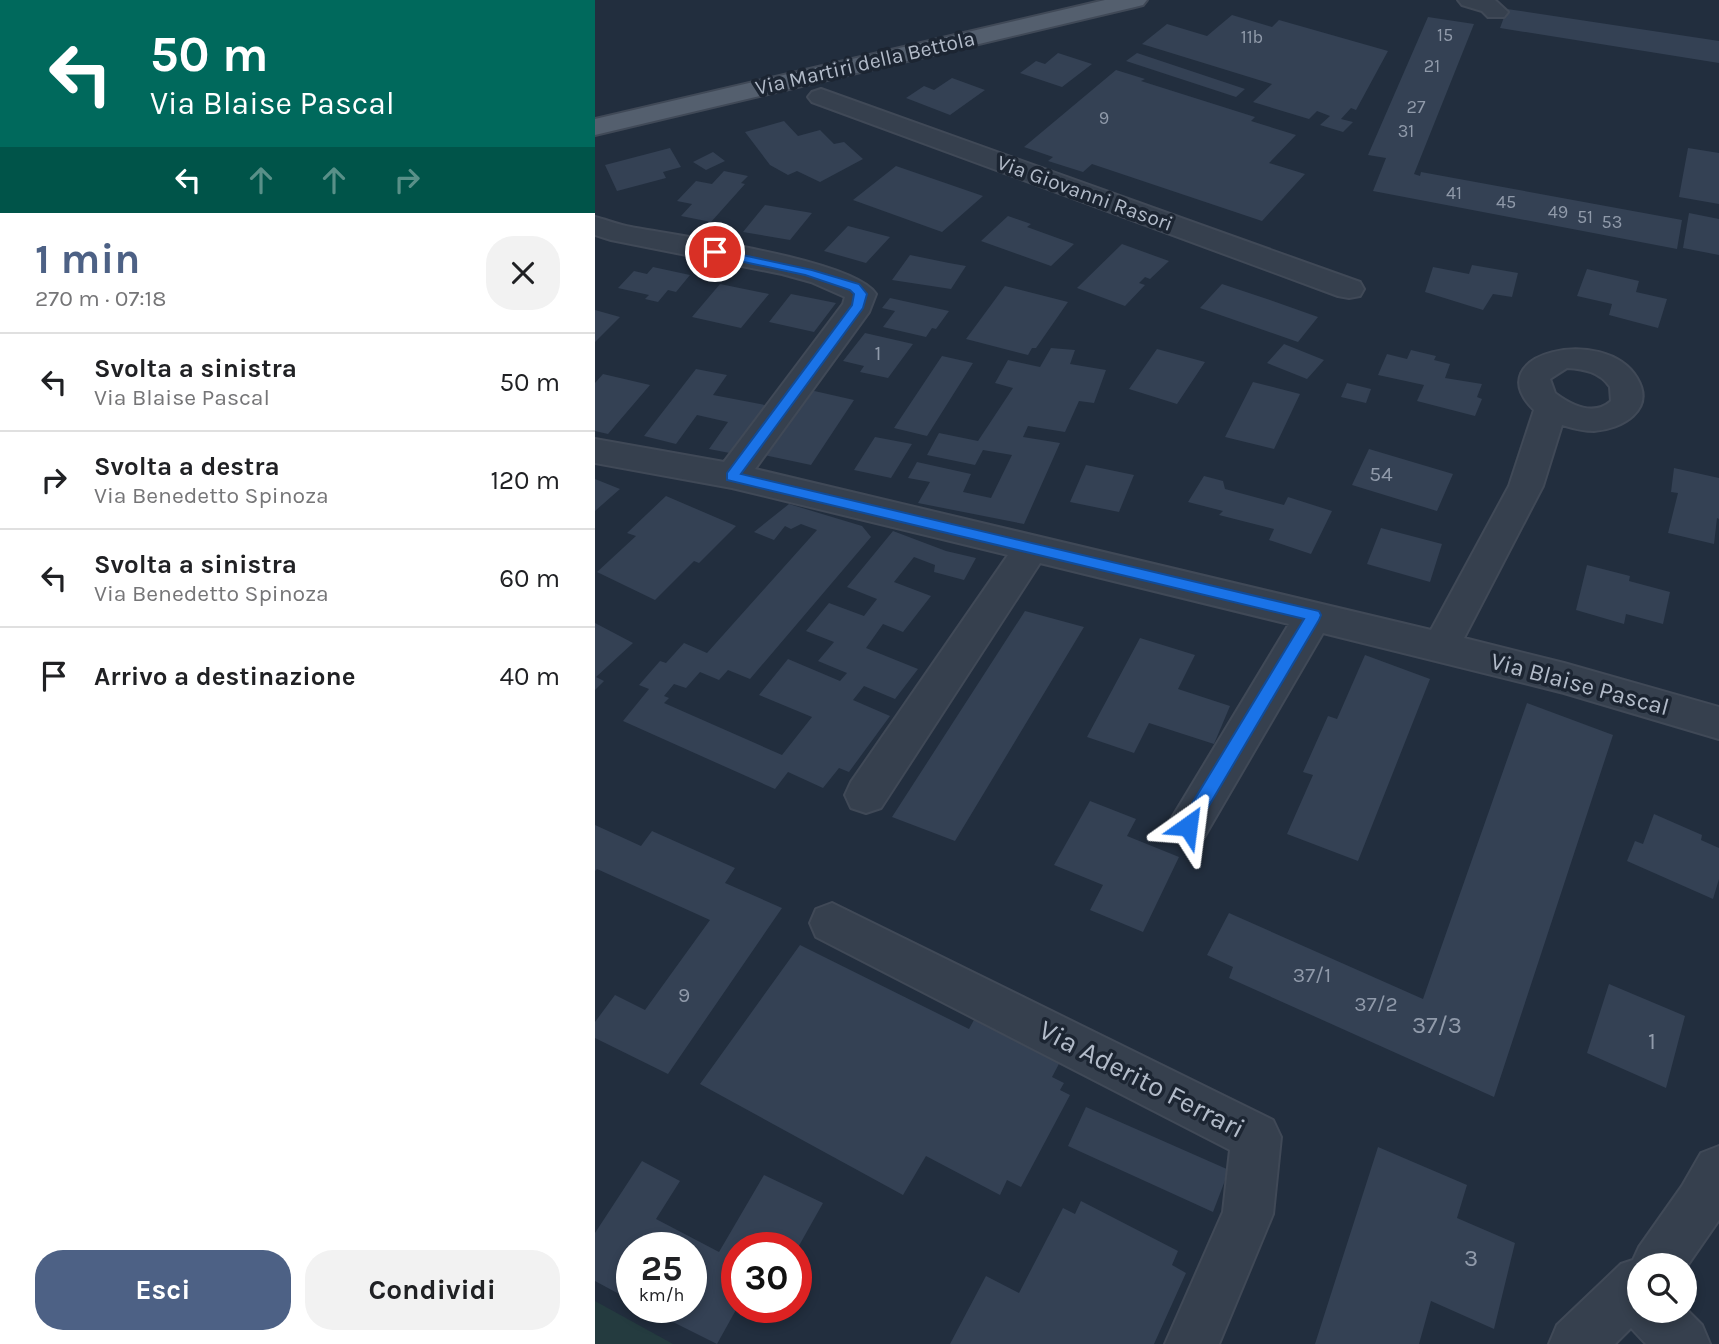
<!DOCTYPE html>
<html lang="it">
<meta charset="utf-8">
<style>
:root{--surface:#fff;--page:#f2f2f2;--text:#202124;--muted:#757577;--line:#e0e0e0;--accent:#4d6185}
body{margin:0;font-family:Karla,sans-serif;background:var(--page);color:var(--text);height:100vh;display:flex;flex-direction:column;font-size:26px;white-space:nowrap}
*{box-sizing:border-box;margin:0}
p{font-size:23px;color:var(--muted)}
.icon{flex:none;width:38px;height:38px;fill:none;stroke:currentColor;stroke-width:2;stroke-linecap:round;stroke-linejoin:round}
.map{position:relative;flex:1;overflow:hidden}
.panel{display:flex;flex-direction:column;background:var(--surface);width:595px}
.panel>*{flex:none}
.top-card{background:#00695c;color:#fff;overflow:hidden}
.buttons{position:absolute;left:1032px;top:1253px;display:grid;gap:14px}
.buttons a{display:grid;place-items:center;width:70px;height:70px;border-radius:50%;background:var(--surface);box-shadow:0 4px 10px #0003;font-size:35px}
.speed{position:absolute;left:21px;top:1232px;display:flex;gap:14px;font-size:35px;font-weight:700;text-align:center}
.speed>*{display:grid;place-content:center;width:91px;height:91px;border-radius:50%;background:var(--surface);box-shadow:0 4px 10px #0003;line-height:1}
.speed small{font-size:18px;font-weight:400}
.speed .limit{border:10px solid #d22;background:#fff;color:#111}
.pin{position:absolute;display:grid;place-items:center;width:60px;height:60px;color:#fff;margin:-30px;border:4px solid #fff;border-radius:50%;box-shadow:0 2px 7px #0007}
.me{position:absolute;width:77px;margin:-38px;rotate:31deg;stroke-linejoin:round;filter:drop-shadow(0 0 5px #0008)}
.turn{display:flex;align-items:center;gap:24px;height:147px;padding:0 35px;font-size:32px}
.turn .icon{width:91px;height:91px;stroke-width:2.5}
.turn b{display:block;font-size:49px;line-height:60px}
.lanes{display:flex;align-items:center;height:66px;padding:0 35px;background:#0003;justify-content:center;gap:35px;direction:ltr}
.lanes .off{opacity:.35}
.round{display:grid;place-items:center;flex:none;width:74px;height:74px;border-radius:28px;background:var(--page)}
.summary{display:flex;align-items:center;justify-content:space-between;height:119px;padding:0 35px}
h1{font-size:42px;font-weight:700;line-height:52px;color:var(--accent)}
.cta{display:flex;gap:14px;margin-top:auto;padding:14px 35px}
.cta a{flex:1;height:80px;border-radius:28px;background:var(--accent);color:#fff;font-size:28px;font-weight:700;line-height:80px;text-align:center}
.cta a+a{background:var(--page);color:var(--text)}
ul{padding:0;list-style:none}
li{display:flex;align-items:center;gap:21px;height:98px;padding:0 35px;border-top:2px solid var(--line)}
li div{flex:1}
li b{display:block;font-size:26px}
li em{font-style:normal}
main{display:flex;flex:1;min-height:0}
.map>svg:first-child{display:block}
</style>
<main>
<section class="panel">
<div class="top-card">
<div class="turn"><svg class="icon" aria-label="left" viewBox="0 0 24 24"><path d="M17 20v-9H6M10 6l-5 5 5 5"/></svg><div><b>50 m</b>Via Blaise Pascal</div></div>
<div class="lanes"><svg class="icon" aria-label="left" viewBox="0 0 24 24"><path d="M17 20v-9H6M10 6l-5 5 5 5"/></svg><svg class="icon off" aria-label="ahead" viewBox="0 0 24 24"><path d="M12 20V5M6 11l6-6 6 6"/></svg><svg class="icon off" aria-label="ahead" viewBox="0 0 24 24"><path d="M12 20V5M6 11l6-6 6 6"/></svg><svg class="icon off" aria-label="right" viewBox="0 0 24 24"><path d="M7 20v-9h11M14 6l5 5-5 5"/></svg></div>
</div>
<div class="summary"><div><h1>1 min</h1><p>270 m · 07:18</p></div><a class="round"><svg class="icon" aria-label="close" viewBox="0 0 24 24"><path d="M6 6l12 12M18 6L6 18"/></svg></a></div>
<ul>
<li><svg class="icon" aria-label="left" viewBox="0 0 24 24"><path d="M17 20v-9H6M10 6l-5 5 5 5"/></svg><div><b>Svolta a sinistra</b><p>Via Blaise Pascal</p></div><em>50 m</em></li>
<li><svg class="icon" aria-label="right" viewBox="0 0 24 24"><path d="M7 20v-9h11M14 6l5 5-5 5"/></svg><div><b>Svolta a destra</b><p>Via Benedetto Spinoza</p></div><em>120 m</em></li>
<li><svg class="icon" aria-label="left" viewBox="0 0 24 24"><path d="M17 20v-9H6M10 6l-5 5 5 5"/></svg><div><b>Svolta a sinistra</b><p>Via Benedetto Spinoza</p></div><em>60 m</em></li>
<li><svg class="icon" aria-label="arrive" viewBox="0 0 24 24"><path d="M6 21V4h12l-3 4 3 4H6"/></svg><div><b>Arrivo a destinazione</b></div><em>40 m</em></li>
</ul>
<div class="cta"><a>Esci</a><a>Condividi</a></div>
</section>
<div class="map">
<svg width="1124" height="1344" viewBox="0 0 1124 1344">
<rect width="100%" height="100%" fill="#222e3e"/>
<path fill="#243b3f" d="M0,1301L78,1344H0Z"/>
<path fill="#344154" d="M912,9L1124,41V63L905,28Z
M637,15L677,27L684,20L793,51L761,110L756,108L746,119L758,122L748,132L725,125L735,116L722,111L714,119L658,102L677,84L547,44L572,24L612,36Z
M833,17L879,24L819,174L825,176L826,172L1087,220L1082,249L778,191L791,158L773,155Z
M463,53L497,64L467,87L425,73L441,61L450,64Z
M542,53L650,89L641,97L531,61Z
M521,70L550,79L546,81L660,117L656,121L701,135L674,163L710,174L667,221L497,164L488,172L453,161L458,157L429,147Z
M357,78L390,90L355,115L311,98L329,86L339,90Z
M189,121L203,136L225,130L239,144L249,142L268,159L225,182L202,171L193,175L175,165L150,132Z
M75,148L86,167L68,172L71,178L22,191L10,165Z
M1093,148L1124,153V204L1084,197Z
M118,152L130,161L111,170L98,162Z
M301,166L388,196L347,232L258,200Z
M129,171L153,176L146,183L150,184L116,222L86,216L97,204L82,201L101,181L117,184Z
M170,205L217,213L195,240L148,232Z
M1094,213L1124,219V255L1088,248Z
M413,216L436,224L432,227L479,244L456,266L386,241Z
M253,226L295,237L271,263L229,251Z
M527,244L574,261L555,279L550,277L544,283L550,285L530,306L482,288Z
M315,255L354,263L371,266L356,289L297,280Z
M877,265L923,273L917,297L898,294L888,310L830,292L838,267L874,274Z
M58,267L95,275L81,292L73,290L63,302L50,299L54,295L23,288L39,271L52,274Z
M992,269L1044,281L1041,292L1072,299L1063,328L1014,315L1017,304L982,296Z
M125,284L174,294L146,328L97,317Z
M627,284L675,300L723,317L703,342L605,308Z
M410,286L473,302L441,348H437L433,355L371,339Z
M196,294L241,303L219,332L174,322Z
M295,298L354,311L341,329L337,328L331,337L288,327L300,311L287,308Z
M0,310L25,317L0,342Z
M270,333L318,344L293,378L265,372L269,366L248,361Z
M689,344L729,360L712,379L672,363Z
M456,348L480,350L475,364L511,370L499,403L484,401L470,432L433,426L428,437L465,443L429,524L323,503L335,482L313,478L322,462L376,474L368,492L396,498L417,455L388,450L380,465L332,455L344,433L383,441L418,388L400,383L413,360L445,367Z
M562,349L610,362L582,404L534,389Z
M816,350L841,356L839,360L855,364L850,378L887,384L882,397L887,399L880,416L822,401L829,385L783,375L792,354L812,359Z
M347,356L378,363L332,436L299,428Z
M101,369L132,375L118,395L175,406L140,454L114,449L133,422L102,415L81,444L49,436Z
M8,374L55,385L13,434L0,431V383Z
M658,382L705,394L679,449L630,437Z
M752,383L776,389L771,403L746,397Z
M215,390L259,400L216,465L169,455Z
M280,437L317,444L296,478L259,470Z
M774,449L858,474L842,511L757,485Z
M491,465L539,475L524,512L475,502Z
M1079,468L1124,478V519L1122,518L1119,544L1073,533L1083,493L1076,492Z
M609,476L628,481L630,489L689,505L693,497L737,511L716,554L674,540L679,529L624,515L628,511L593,502Z
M0,479L25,489L0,511Z
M71,496L141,526L104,563L99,561L60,600L2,572L41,536L32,533Z
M194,504L267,526L276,537L155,679L133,670L124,680L105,672L91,688L79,684L69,696L74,698L69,703L187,755L217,717L164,695L193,659L245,681L252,673L223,661L239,642L211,631L234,603L269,616L282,599L252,587L298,531L351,551L381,558L369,580L339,572L340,565L319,557L299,582L336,596L308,632L288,624L271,648L323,669L300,699L269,686L258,700L295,716L254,772L244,768L228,788L193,772L180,789L28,721L54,689L44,685L65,661L71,663L89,643L112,653L222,530L206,524L196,529L190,526L179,540L159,532Z
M786,528L847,544L835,582L772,564Z
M992,565L1035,576L1034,581L1075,592L1068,624L1031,614L1029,624L981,610Z
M430,611L489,627L360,841L297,817Z
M0,623L38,643L1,677L9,681L0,690Z
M545,638L600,655L583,689L635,706L619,744L554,723L539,753L492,737Z
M770,655L835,679L763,861L692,834L718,775L708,772L733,716L742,719Z
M932,703L1018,735L899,1097L634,978L638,967L612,955L634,913L828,999Z
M495,801L541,819L532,836L584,857L548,932L495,910L508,885L459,865Z
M1059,814L1107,835L1106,840L1124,848V879L1118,899L1032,861L1040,841L1048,844Z
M0,825L46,846L57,831L140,868L130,883L187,908L73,1074L0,1038V1022L20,995L50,1010L115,920L2,869L0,871Z
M205,945L374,1029L380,1018L466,1060L457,1077L469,1083L465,1090L475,1095L426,1187L412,1180L405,1195L331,1156L308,1195L105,1084Z
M1014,984L1090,1016L1071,1088L992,1053Z
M491,1107L634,1170L618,1212L473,1146Z
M783,1147L872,1185L862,1218L920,1243L899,1329L836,1301L824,1344H720Z
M47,1161L85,1181L61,1219L124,1252L169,1175L228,1203L201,1251V1248H142V1308L122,1344L48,1307H96V1248H37V1301L0,1281V1233Z
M486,1201L583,1251L577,1265L591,1273L559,1344H355L391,1276L424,1293L468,1208L480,1214Z"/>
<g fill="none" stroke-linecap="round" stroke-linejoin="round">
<defs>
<path id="minor" d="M863,0H900L913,12L909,17H893L887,11L867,5Z
M226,89L765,282L769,289L765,296L754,298L743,296L217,102L213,97L217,92Z
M0,217C12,220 24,225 36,227C82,236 258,259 281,294L274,312L160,469L836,630L914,486L939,410C881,353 1010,324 1042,378C1061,410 1027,429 999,431C988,431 977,428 967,425L948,486L869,638L969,663L1124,707V739L969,693L728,633L608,839L593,844L578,839L572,826L694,624L445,563L286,808L271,813L256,808L250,795L256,782L413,555L137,488L0,463V439L129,462L248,304L250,297L216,282L187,274L16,240L0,235ZM972,368C989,369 1005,372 1015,387L1016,401C998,417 976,405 960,393L955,379Z
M237,903L678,1120L686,1137L678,1214L624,1344H570L628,1212L635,1150L221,937L215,923L221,909Z
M1124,1146V1220L1090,1269V1265H1045V1311H1090V1308L1107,1325L1115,1344H1051L1036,1328L1020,1344H954L962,1325L1026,1264L1038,1260L1044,1247L1087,1186L1106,1153Z"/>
<path id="major" d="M510,0H552L548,5L540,7L0,135V119Z"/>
</defs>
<use href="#minor" stroke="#404957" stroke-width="4"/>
<use href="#major" stroke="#404957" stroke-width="4"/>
<use href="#minor" fill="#36404e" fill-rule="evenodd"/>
<use href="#major" fill="#545f6e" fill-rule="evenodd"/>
</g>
<path fill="#1a73e8" stroke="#114b97" stroke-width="2" d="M120,249L217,270L264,284L272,294L268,308L146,474L724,611L726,615L724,620L599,831L593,833L587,831L584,826L587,820L709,619L132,480V473L257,305L259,294L255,290L210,275L116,255V250Z"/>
<g text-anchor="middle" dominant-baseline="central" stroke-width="7" stroke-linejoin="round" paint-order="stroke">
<g font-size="18" fill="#909aaa">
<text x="850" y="35">15</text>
<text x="657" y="37">11b</text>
<text x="837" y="66">21</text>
<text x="821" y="107">27</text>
<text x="509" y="118">9</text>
<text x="811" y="131">31</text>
<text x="859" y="193">41</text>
<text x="911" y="202">45</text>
<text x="963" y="212">49</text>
<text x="990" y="217">51</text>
<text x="1017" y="222">53</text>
</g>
<g font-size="21" fill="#b2bbc9" stroke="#1c2532">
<text transform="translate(270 63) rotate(-13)">Via Martiri della Bettola</text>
<text transform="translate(490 193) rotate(20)">Via Giovanni Rasori</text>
</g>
<g font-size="21" fill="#909aaa">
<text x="283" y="353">1</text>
<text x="786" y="474">54</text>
<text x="717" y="975">37/1</text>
<text x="89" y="995">9</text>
<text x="781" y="1004">37/2</text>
</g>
<g font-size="24" fill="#b2bbc9" stroke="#1c2532">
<text transform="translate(985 684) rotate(15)">Via Blaise Pascal</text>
</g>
<g font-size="24" fill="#909aaa">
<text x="842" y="1025">37/3</text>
<text x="1057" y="1041">1</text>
<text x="876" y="1258">3</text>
</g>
<g font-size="28" fill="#b2bbc9" stroke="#1c2532">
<text transform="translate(547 1079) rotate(27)">Via Aderito Ferrari</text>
</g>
</g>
</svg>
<div class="buttons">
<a><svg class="icon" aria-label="search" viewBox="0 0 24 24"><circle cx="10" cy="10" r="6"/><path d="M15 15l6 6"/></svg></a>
</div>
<div class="speed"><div>25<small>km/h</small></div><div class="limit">30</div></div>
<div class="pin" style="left:120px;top:252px;background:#d93025"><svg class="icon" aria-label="arrive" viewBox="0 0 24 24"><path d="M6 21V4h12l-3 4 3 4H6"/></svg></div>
<svg class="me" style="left:593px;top:826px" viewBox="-20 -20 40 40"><path d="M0-17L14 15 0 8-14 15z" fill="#1a73e8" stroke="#fff" stroke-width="4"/></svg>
</div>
</main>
